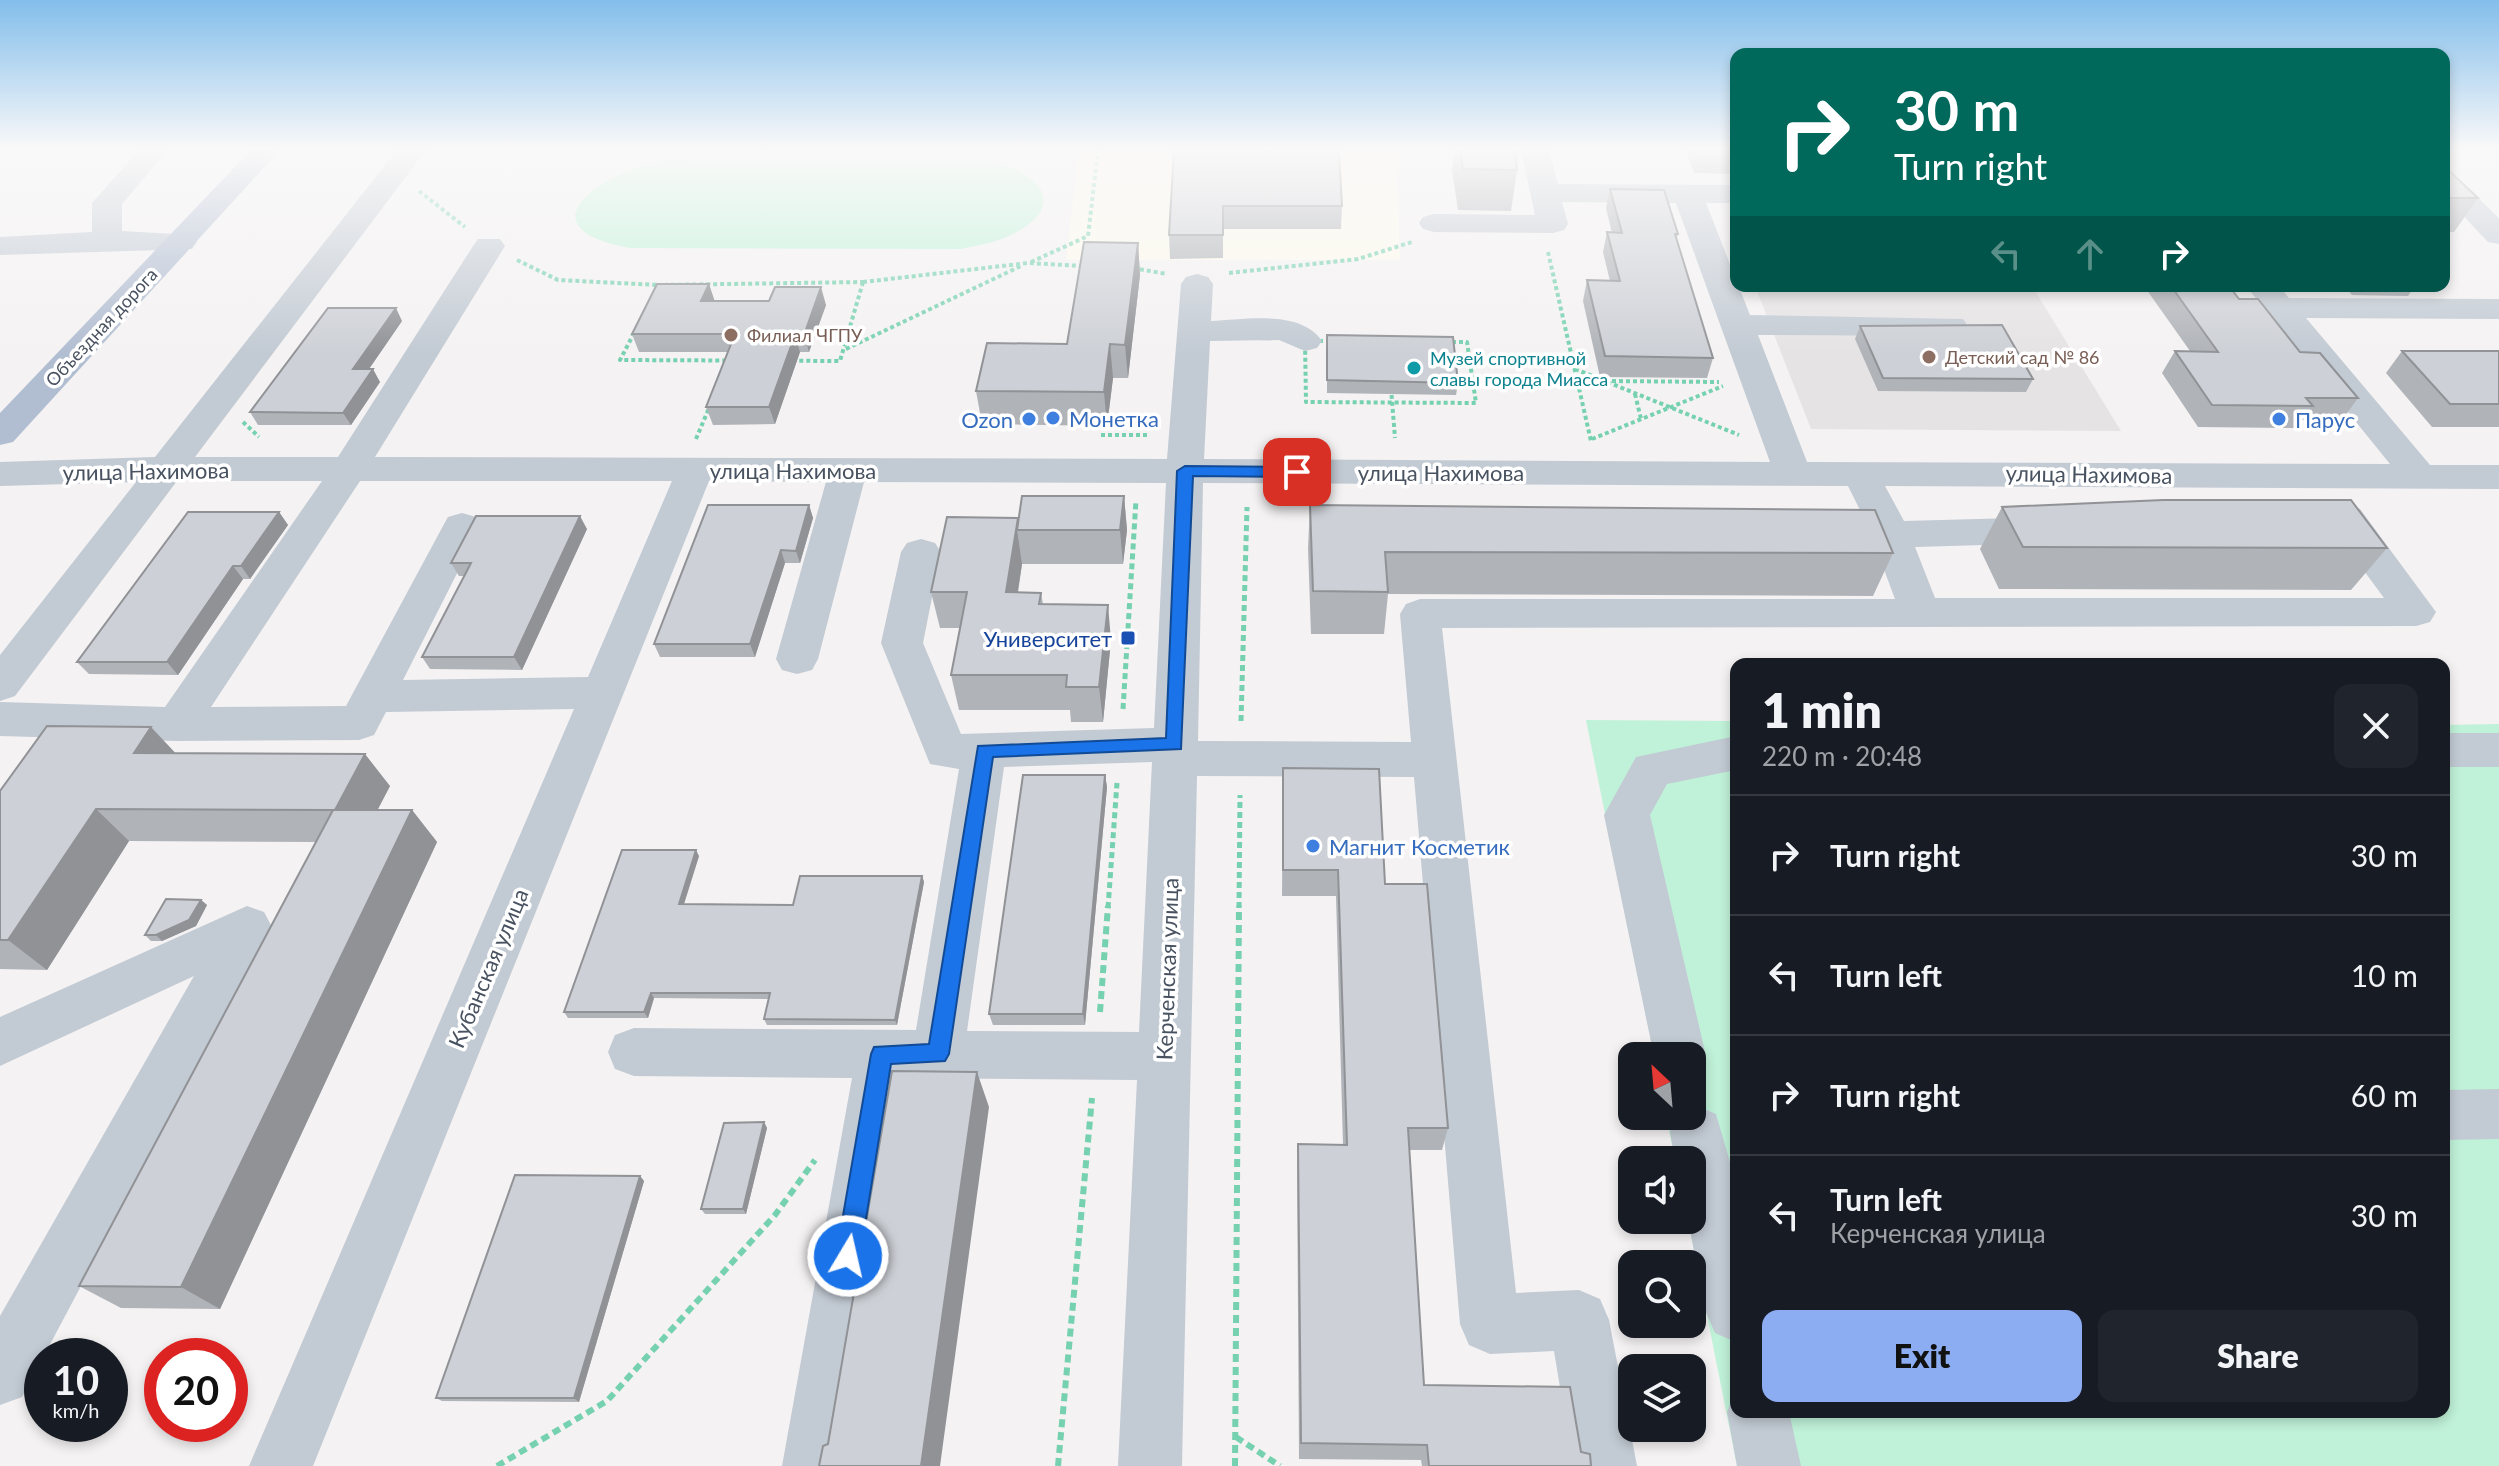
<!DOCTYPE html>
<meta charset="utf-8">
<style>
:root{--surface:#171b24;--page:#20242c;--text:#f1f3f6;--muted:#9ea1a6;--line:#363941;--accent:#8dadf2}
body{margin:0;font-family:Lato,sans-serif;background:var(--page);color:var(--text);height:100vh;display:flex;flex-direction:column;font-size:30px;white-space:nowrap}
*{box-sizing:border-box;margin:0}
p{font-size:26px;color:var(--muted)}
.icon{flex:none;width:44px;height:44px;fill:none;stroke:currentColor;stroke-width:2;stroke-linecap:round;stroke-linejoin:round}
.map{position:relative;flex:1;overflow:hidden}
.sheet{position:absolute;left:1730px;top:658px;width:720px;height:760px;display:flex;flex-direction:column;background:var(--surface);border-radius:16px;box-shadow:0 4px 12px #0003}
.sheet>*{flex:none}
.top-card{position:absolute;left:1730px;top:48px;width:720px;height:244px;border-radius:16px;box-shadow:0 4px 12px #0003;background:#00695c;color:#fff;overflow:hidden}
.needle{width:52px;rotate:334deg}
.buttons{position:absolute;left:1618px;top:1042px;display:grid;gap:16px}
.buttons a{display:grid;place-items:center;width:88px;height:88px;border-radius:16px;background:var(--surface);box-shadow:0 4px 12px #0003;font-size:40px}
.speed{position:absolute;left:24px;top:1338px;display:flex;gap:16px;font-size:40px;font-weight:700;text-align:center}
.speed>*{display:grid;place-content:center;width:104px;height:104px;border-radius:50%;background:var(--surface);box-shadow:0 4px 12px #0003;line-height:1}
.speed small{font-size:20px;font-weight:400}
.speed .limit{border:12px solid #d22;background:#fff;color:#111}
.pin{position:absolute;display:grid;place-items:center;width:68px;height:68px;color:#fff;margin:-34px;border-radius:16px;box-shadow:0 4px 12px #0006}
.me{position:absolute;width:88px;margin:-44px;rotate:9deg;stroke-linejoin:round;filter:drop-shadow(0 0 6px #0008)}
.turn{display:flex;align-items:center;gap:28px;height:168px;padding:0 32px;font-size:36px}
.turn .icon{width:104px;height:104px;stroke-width:2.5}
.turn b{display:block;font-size:56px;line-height:68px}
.lanes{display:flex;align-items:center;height:76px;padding:0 32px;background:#0003;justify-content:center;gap:40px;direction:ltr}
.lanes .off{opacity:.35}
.round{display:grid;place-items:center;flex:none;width:84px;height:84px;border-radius:16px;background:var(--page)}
.headline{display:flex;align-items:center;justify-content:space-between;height:136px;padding:0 32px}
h1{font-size:48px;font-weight:800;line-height:60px}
.primary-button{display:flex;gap:16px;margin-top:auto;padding:16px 32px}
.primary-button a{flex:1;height:92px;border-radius:16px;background:var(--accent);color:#111;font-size:32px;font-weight:800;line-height:92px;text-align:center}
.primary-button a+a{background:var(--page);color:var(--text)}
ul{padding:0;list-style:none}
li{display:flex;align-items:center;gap:24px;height:120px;padding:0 32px;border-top:2px solid var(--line)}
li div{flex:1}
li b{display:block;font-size:30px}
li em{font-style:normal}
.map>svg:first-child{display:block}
</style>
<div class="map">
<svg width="2499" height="1466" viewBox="0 0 2499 1466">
<rect width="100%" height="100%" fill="#f4f2f2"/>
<path fill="#fdfaec" d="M1079,150H1397L1400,260H1066Z"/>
<path fill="#e5e3e4" d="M1755,286H2032L2121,431L1811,429Z"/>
<path fill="#c0f2d9" d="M661,160L994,161C1036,173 1070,203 1015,233C999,242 980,245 961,249L630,248C519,227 602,174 661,160Z
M1586,720L1736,721V1412H2444V725L2499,724V1466H1737L1688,1220H1692V1160H1675L1666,1116H1692V1056H1654Z"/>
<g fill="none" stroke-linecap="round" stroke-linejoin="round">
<path stroke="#76d1b0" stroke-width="4" stroke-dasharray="4 3" stroke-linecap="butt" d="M419,191L465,227
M1548,252L1591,441
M517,260L558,280L659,285
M1031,262L1088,236L1098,150
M1133,268L1167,274
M1229,273L1358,259L1412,242
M863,282L840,361L620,360L659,285Z
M863,282L1028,263L1083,266
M1305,341L1467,342L1476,403L1306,402Z
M846,349L1021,266
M1575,369L1739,435
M1605,381L1719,382
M1391,388L1395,438
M1635,394L1641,419
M243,422L259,437
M1101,435H1147
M696,439L709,408
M1592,439L1723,386"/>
<path stroke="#76d1b0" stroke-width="5" stroke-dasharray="6 4" stroke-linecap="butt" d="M1123,709L1136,500
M1241,721L1247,507
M1108,908L1117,783
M1239,908L1240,795"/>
<path stroke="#76d1b0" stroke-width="6" stroke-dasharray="8 5" stroke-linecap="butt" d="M1100,1012L1108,906
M1236,1437L1280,1466
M497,1466L607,1401L775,1215L815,1160
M1058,1466L1092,1098
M1235,1466L1239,906"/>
<path fill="#c2cad3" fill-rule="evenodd" d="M139,150H168L122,204V231L192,235L197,242L192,249L0,255V237L92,232V203Z
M397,150H426L195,457H338L473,246L478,239H500L505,246L375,457L1167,459L1181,284L1186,277L1197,274L1208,277L1213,284L1211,321C1245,320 1300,309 1322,341L1317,348L1305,351L1279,340L1210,341L1204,459L1770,462L1676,203L1562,202L1568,224L1564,230L1553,233L1434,232L1423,229L1419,223L1423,217L1434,214L1535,215L1521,150H1549L1558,184L1736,185V203H1706L1750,315L1963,319L1968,326L1963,333L1951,336L1758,335L1807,462L2390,464L2246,286H2279L2289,298L2499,299V319L2306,318L2430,465H2499V489L1885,486L1904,521L2050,517L2064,521L2069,530L2064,539L2050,543L1915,547L1935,598H2384L2334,530L2324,527L2319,518L2324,509L2338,505L2360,509L2436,612L2430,622L2416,626L1442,628L1516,1293L1579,1290L1600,1299L1609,1320L1637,1466H1573L1554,1351L1490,1354L1469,1345L1460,1324L1414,777L1197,776L1182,1466H1118L1137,1080L905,1078L846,1466H782L852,1078L634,1076L615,1069L608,1052L615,1035L634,1028L916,1030L959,769L930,764L881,643L901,552L907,543L921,539L935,543L941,552L923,643L961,734L1154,728L1166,483L864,482L818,659L812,670L797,674L782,670L776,659L826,482L709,481L313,1466H249L574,709L386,712L374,735L359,740L177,741L0,736V702L165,707L322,481H177L15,696L0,701V655L136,482L0,486V462L155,457ZM360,481H672L588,677L403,680L481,526L476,517L462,513L448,517L443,526L346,706L211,707ZM1203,483L1848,486L1866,522L1813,527L1808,536L1813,545L1827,549L1876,548L1895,599H1420L1406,604L1400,614L1411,742L1198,741ZM1152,762L1139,1032L967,1031L1004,767Z
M2468,196L2479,199L2499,218V244L2488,242L2453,205L2457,199Z
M2444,733H2499V767H2444Z
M1736,736V770L1667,784L1650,815L1706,1056L1699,1073L1692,1075V1056H1654L1604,815L1636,757Z
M247,906L264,912L272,927L264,942L22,1397L0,1405V1316L194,976L0,1066V1017Z
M2499,1089V1139L2444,1140V1090Z
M1697,1106L1716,1114L1736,1183V1342L1715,1333L1706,1312L1688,1220H1692V1160H1675L1670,1132L1677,1116H1692V1108Z
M1736,1390V1412H1789L1801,1466H1737L1727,1412Z"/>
<path fill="#b1bdd1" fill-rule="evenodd" d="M251,150H280L13,442L0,445V413Z"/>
</g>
<path fill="#b0b3b8" d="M1455,150H1520L1511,211L1458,210L1452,170Z
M1686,150H1736V163L1733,174L1694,173Z
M1223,152L1342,206L1341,229H1223V258L1170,259L1169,235Z
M2444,166L2478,198L2454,232H2444Z
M1610,189L1678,234L1676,240L1713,358L1707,378L1600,377L1583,301L1587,280L1610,281L1603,252L1607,232L1612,233L1606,208Z
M1138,243L1140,275L1128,378H1113L1107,426L982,424L976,391L1067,344Z
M709,284L714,301L826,305L809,352H800L775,424L713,425L706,407L728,352H639L632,334Z
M2144,286H2229L2239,299L2300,352L2358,398L2342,420H2303L2298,428L2198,427L2162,373L2175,351H2190Z
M2344,286H2415L2408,296L2352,295Z
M402,321L369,369L380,382L351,425H258L250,412Z
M1860,326L2033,379L2026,392L1878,391L1855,339Z
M1327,335L1458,383L1456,395L1327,393Z
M2402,351H2499V427H2432L2386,373Z
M1124,496L1127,530L1123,564H1022L1018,593H1041L1043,604L1111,640L1103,722H1071L1070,710H959L951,675L960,628H940L931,592L1018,518Z
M809,505L813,518L800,563H785L755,657H660L654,644Z
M1310,505L1893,553L1873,596L1388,594L1384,634H1311L1308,548Z
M2002,507L2387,548L2351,590L1999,589L1980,549Z
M279,512L288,525L250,579H243L178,675L89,674L77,662Z
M587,529L522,670L430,669L422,657L464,576H459L451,563Z
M175,753L390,786L377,810H412L437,842L220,1309L121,1308L79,1286L316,842L129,841L47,970L0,969V791Z
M1283,768L1385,884L1448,1128L1442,1150H1409L1424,1385L1581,1452L1591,1466H1422L1421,1460L1299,1459L1297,1165L1298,1144H1343L1336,896H1282Z
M1105,775L1107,787L1085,1025H993L989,1014Z
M699,856L684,904L793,905L922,876L924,882L897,1025H767L764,1019L769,999L654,998L648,1018H568L564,1012Z
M201,900L207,905L196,926L162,941H151L145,935Z
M764,1122L767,1128L746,1214H705L701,1209Z
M640,1176L644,1181L579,1402L442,1401L436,1398Z"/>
<path fill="#909296" d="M1138,243L1140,275L1128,378L1125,345Z
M709,284L715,302L701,301Z
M821,287L826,305L809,352L804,335Z
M396,308L402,321L360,382L353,369Z
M795,335L800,352L775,424L769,407Z
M1110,344L1113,378L1107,426L1104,392Z
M373,369L380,382L351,425L343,413Z
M1124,496L1127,530L1123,564L1120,530Z
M809,505L813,518L800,563L796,551Z
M279,512L288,525L250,579L241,566Z
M580,516L587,529L522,670L514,657Z
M1018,518L1017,530L1022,564L1012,628L1006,592Z
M781,550L785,563L755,657L750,644Z
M233,566L243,579L178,675L167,662Z
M1108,605L1111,640L1103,722L1099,687Z
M151,727L181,759L134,753Z
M365,754L390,786L361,842L335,810Z
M1105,775L1107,787L1085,1025L1083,1014Z
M96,809L129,841L47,970L8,940Z
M412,810L437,842L220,1309L181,1287Z
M696,850L699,856L682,910L679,904Z
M922,876L924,882L897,1025L895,1020Z
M201,900L207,905L196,926L162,941L156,935Z
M651,993L654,998L648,1018L644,1012Z
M977,1072L989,1107L940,1466H921Z
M764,1122L767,1128L746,1214L743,1209Z
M640,1176L644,1181L579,1402L574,1398Z"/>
<path fill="#cdd0d6" stroke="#909296" stroke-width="2" d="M1174,150H1223V152H1339L1342,206H1223V235H1169Z
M1460,150H1513L1517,170L1463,169Z
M2444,166L2478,198H2444Z
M1610,189L1664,190L1678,234H1675L1713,358L1605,356L1587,280L1620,281L1607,232L1622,233Z
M1084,242L1138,243L1125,345L1110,344L1104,392L976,391L987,343L1067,344Z
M657,284H709L701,301H769L775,287H821L804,335H795L769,407H706L735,334H632Z
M2171,286H2229L2239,299H2258L2300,352L2320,353L2358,398H2306L2313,406L2212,405L2175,351L2218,352Z
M328,308H396L353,369H373L343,413L250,412Z
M2002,325L2033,379L1883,378L1860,326Z
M1327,335L1453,337L1458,383L1327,380Z
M2402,351H2499V404H2450Z
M1022,496H1124L1120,530H1017Z
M2163,500H2351L2387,548L2023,547L2002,507Z
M708,505H809L796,551L781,550L750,644H654Z
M1310,505L1875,510L1893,553L1385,552L1388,592L1313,591Z
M188,512H279L241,566H233L167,662H77Z
M476,516H580L514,657H422L471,563H451Z
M947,517L1018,518L1006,592L1041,593L1039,604L1108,605L1099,687H1066L1067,675H951L967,592H931Z
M47,726L151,727L134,753L365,754L335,810H412L181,1287L79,1286L333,810L96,809L8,940H0V791Z
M1283,768L1379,769L1385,884H1427L1448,1128H1408L1424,1385L1570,1387L1581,1452L1590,1454L1591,1466H1429L1427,1445L1301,1443L1298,1144L1347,1145L1338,870H1283Z
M1023,775H1105L1083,1014H989Z
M622,850H696L679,904L793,905L800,876H922L895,1020L764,1019L770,993H651L644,1012H564Z
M166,899L201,900L189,920L156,935H145Z
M892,1071L977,1072L921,1466H819L823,1446L828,1444Z
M764,1122L743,1209H701L724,1123Z
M515,1175L640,1176L574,1398H436Z"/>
<linearGradient id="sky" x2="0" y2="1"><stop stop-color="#83beeb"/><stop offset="0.42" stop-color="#faf9f9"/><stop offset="1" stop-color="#faf9f9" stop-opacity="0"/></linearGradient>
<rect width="2499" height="355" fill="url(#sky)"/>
<path fill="#1a73e8" stroke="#114b97" stroke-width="2" d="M1185,466L1297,467L1305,472L1297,477L1193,476L1181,749L993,757L949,1054L945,1061L891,1064L860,1256L856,1264L848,1268L840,1264L836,1256L871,1054L874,1047L929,1044L978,746L1166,738L1177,471Z"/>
<g fill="#8d6e63" stroke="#fff" stroke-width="3">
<circle cx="731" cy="335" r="8"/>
<circle cx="1929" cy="357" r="8"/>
</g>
<circle fill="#0f9aa8" stroke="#fff" stroke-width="3" cx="1414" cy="368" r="8"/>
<g fill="#3f7fe0" stroke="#fff" stroke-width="3">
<circle cx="1053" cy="418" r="8"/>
<circle cx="1029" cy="419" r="8"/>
<circle cx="2279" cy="419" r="8"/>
<circle cx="1313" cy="846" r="8"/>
</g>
<rect fill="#1a4fb4" stroke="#fff" stroke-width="3" x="1120" y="630" width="16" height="16" rx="4"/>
<g text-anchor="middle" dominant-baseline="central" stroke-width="7" stroke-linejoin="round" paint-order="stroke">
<g font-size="18" fill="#485260" stroke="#fff">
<text transform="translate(101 327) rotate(-47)">Объездная дорога</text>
</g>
<g font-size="18" fill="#785e54" stroke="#fff" text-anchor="start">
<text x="747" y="335">Филиал ЧГПУ</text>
<text x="1945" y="357">Детский сад № 86</text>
</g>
<g font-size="18" fill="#0d838f" stroke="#fff" text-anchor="start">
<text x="1430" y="358">Музей спортивной<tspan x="1430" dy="21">славы города Миасса</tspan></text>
</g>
<g font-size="22" fill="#366cbe" stroke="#fff" text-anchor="start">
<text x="1069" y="418">Монетка</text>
<text x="1013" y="419" text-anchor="end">Ozon</text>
<text x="2295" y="419">Парус</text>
<text x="1329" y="846">Магнит Косметик</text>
</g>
<g font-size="22" fill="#485260" stroke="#fff">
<text x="793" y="470">улица Нахимова</text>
<text transform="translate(146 471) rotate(-1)">улица Нахимова</text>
<text x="1441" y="472">улица Нахимова</text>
<text transform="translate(2089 474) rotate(1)">улица Нахимова</text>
<text transform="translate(488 968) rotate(-67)">Кубанская улица</text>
<text transform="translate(1167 969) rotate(-88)">Керченская улица</text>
</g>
<g font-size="22" fill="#164399" stroke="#fff" text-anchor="end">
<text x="1112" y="638">Университет</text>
</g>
</g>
</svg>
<div class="buttons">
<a><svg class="needle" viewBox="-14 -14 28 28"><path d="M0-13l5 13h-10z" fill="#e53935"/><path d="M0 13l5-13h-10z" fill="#9ea1a6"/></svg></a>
<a><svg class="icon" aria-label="sound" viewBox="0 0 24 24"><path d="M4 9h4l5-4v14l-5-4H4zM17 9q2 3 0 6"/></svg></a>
<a><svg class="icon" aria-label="search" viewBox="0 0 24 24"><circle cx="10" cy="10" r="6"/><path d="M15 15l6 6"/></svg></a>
<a><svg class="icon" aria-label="layers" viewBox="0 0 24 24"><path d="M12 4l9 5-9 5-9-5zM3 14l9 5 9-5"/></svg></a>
</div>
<div class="speed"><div>10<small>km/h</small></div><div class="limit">20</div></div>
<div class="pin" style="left:1297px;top:472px;background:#d93025"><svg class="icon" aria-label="arrive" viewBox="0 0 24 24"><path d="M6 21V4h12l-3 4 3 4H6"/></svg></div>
<svg class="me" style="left:848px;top:1256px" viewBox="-20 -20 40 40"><circle r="17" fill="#1a73e8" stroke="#fff" stroke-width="3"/><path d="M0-11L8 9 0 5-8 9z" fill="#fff"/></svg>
<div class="top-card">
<div class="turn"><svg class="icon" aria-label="right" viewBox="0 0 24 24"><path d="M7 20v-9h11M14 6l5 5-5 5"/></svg><div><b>30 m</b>Turn right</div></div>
<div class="lanes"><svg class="icon off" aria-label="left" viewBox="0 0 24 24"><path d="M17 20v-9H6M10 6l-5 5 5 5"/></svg><svg class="icon off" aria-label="ahead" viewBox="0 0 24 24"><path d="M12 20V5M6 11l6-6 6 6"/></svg><svg class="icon" aria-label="right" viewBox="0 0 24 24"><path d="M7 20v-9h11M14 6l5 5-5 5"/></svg></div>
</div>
<section class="sheet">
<div class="headline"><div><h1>1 min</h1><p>220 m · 20:48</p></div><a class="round"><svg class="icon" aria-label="close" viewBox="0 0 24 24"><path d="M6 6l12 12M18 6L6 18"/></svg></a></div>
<ul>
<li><svg class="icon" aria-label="right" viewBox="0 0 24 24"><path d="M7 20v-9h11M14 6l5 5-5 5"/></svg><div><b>Turn right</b></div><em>30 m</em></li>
<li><svg class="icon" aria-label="left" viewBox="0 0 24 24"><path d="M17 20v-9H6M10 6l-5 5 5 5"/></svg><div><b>Turn left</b></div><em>10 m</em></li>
<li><svg class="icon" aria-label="right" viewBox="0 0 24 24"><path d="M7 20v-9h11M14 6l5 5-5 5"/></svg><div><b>Turn right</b></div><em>60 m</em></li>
<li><svg class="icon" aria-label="left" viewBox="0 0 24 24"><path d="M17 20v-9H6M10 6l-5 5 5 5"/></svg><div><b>Turn left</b><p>Керченская улица</p></div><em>30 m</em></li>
</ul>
<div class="primary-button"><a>Exit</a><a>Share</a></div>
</section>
</div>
